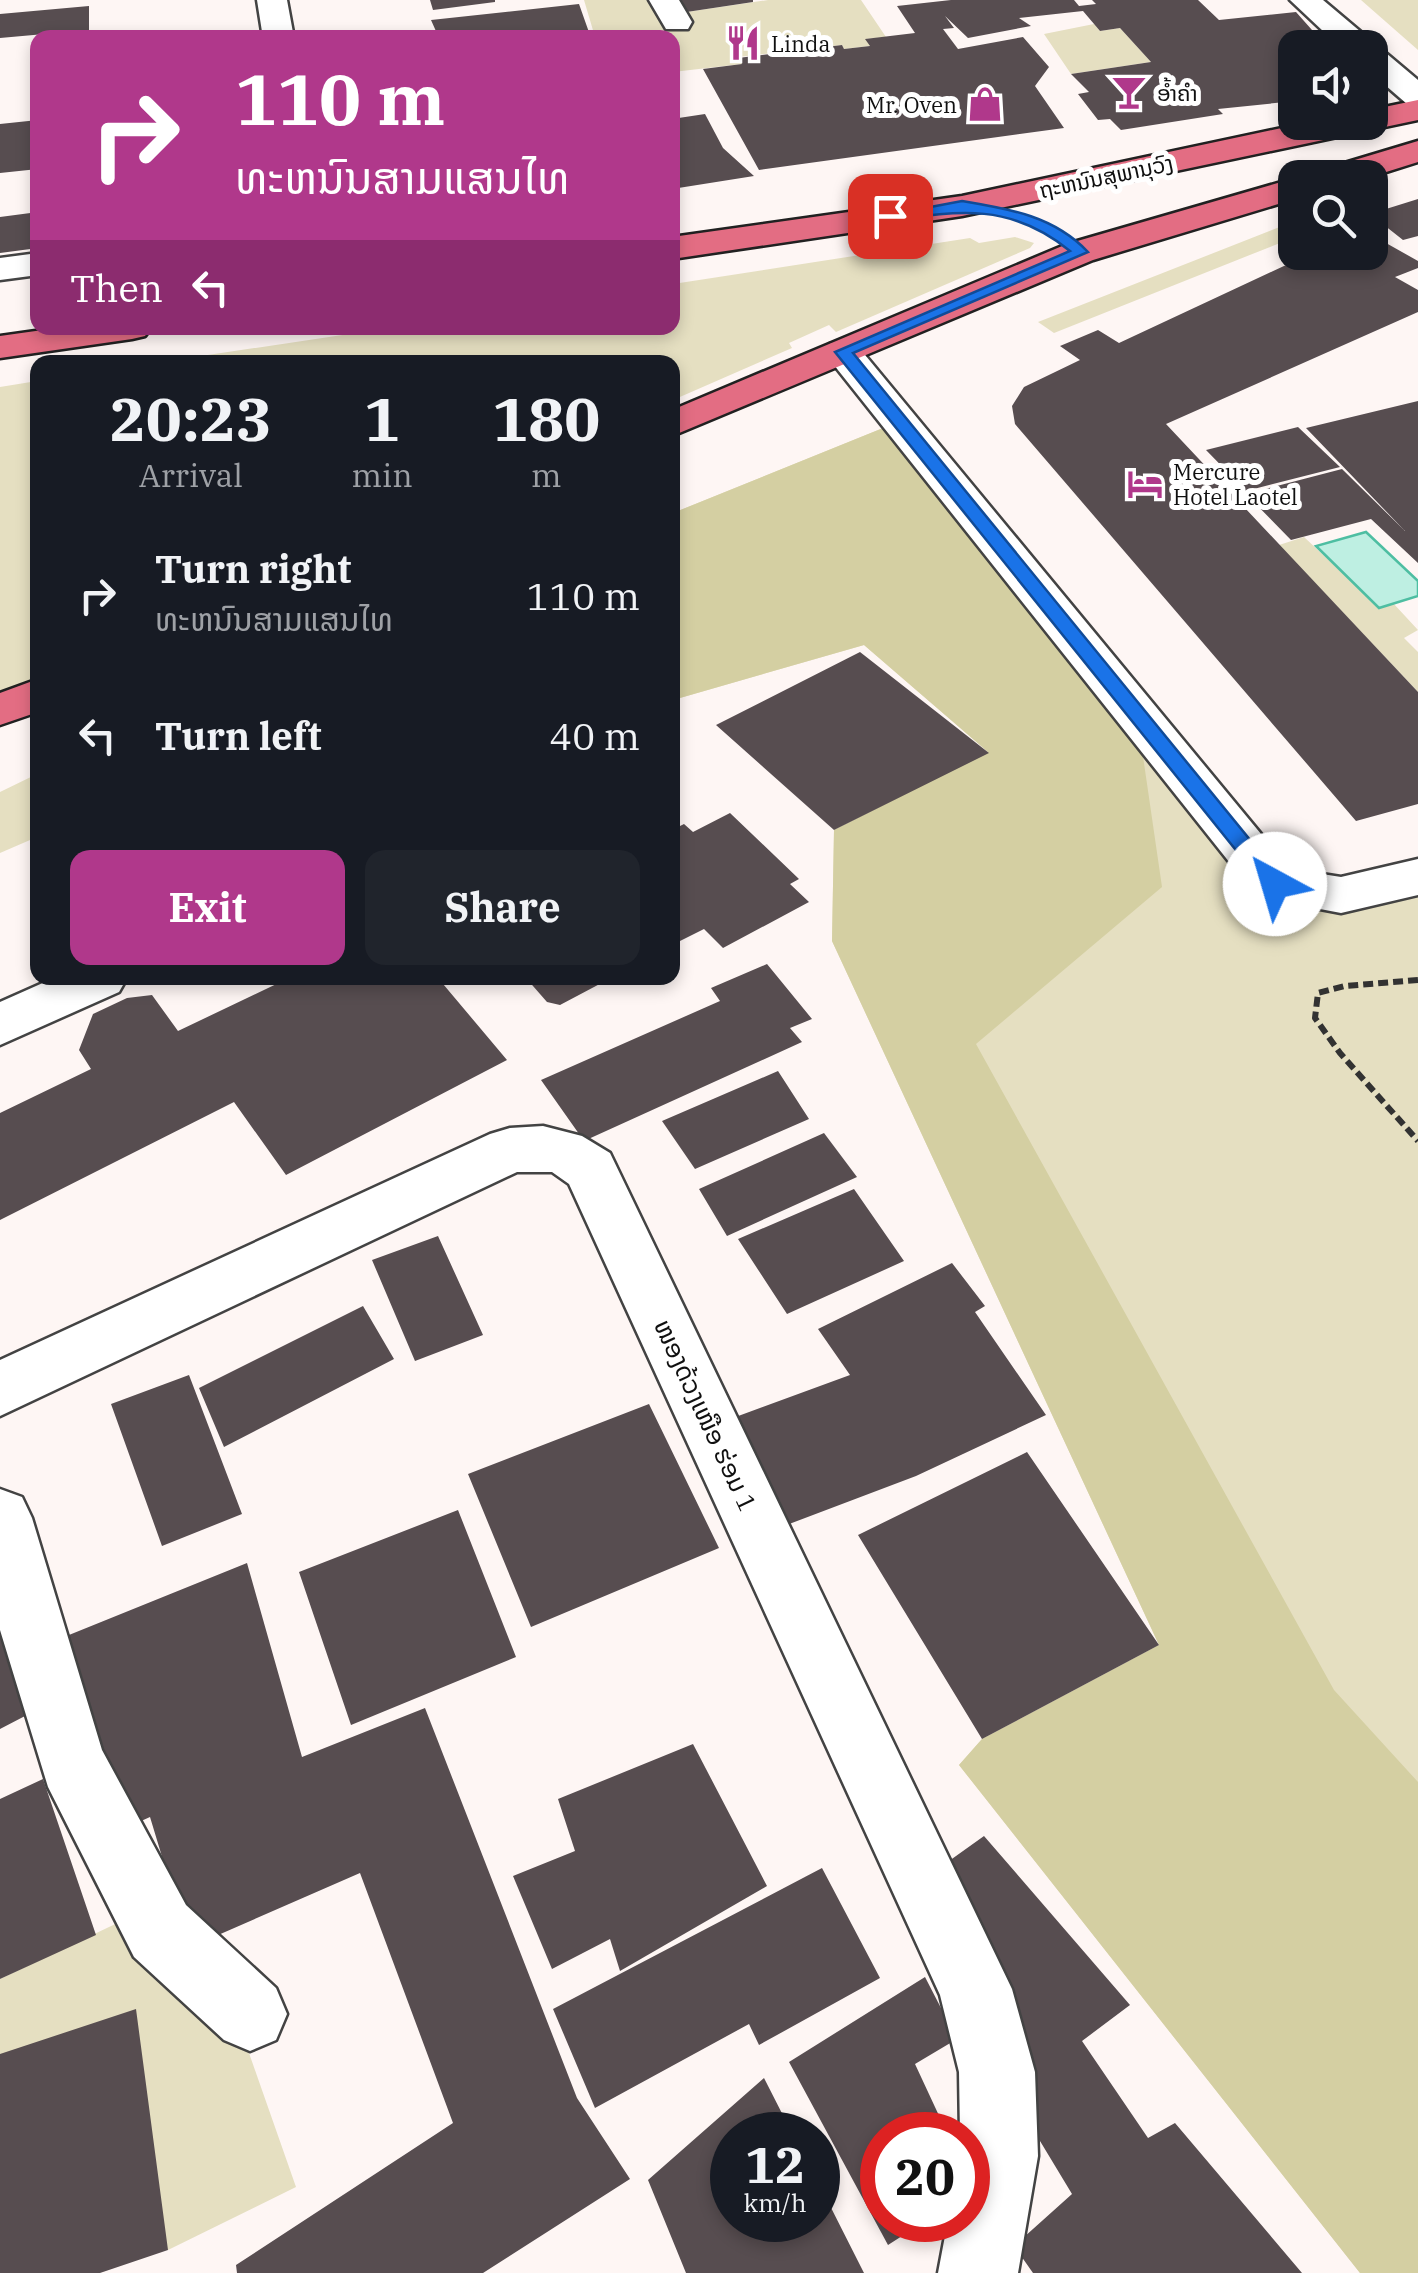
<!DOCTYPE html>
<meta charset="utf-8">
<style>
:root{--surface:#171b24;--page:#20242c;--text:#f1f3f6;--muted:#9ea1a6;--accent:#b0388b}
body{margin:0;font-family:"IBM Plex Serif","Noto Sans Lao",serif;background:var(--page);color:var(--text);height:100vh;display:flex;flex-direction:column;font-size:38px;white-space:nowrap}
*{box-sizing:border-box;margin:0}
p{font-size:32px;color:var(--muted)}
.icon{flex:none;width:55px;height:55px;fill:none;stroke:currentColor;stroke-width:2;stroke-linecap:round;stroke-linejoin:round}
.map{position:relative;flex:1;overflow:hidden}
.drawer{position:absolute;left:30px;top:355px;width:650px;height:630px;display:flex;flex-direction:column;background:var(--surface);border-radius:20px;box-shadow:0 5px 15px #0003}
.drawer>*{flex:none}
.guide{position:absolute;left:30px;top:30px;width:650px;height:305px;border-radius:20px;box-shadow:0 5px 15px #0003;background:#b0388b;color:#fff;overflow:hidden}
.tools{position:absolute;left:1278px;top:30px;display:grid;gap:20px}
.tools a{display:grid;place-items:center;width:110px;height:110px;border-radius:20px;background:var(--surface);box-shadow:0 5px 15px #0003;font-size:50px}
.speed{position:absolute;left:710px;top:2112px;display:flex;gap:20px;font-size:50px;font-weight:700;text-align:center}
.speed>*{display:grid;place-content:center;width:130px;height:130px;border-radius:50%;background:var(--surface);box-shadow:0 5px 15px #0003;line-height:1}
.speed small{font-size:25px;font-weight:400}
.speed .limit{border:15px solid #d22;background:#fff;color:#111}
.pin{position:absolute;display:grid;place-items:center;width:85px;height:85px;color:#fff;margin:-42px;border-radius:20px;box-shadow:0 5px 15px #0006}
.me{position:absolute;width:110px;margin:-55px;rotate:321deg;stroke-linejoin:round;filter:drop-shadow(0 0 8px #0008)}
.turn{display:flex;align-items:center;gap:35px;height:210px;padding:0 40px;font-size:45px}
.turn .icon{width:130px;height:130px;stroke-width:2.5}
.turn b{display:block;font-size:70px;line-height:85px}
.then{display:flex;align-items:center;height:95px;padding:0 40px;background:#0003;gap:20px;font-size:38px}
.eta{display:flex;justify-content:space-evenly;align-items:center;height:170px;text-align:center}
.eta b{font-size:60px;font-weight:700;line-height:70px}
.primary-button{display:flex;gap:20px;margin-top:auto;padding:20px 40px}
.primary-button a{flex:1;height:115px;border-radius:20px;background:var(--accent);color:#fff;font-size:40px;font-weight:700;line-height:115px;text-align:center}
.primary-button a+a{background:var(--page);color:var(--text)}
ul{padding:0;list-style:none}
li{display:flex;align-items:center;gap:30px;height:140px;padding:0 40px}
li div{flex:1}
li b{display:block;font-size:38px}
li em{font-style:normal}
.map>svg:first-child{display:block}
</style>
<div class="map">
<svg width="1418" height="2273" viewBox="0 0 1418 2273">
<rect width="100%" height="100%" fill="#fef6f4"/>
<path fill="#e5dfc1" d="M584,0H673L680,13L768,0H861L886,37L866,39L870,46L844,49L842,45L739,57L742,64L673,72L672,38L595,37Z
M1361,0H1418V50Z
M1094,24L1100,31L1120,28L1151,62L1071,74L1044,34Z
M1295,221V237L1054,333L1038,322Z
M1015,237L1034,243L1030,248L836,332L829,325L789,343L792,348L673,400L672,362H161L389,328H672L673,284L970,238L979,243Z
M37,381V683L0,700V387Z
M888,426L1275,884L1418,877V2273H1360L959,1765L982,1739L1159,1645L832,941L834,830L988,752L864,645L673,700V513Z
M1304,537L1379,607L1393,603L1418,630L1404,638L1418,652V692L1279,545Z
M37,774V837L0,853V792Z
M174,1896L209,1939L296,2187L168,2250L0,2054V1979Z"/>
<path fill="#d4cfa2" d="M888,426L1137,715L1162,887L976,1044L1334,1690L1418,1782V2273H1360L959,1765L982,1739L1159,1645L832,941L834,830L988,752L864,645L673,700V513Z"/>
<path fill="#beefe2" stroke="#4ebea2" stroke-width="2.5" d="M1366,532L1418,581V596L1379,608L1316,546Z"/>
<path fill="#574d50" d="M430,0H495V2L433,10Z
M673,0H753V2L680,13Z
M951,0H1074L1079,6L1096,4L1092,0H1198L1219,20L1296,12L1328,48H1295V101L1218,109L1223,114L1121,130L1110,119L1098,120L1078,94L1089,92L1071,74L1151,62L1120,28L1100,31L1083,11L1019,18L1031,26L968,38L945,16L954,28L943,29L958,49L1023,37L1049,67L1035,86L1064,128L759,170L703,69L742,64L738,58L842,45L844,49L870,46L865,39L915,33L897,6Z
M579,4L591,38H439L431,20Z
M89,6V30L0,38V14Z
M705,114L723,148L754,176L672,189V119Z
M38,120V169L0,173V124Z
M1418,199V236L1403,240L1370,214Z
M38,212V248L0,253V217Z
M1370,234L1418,261V268L1395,277L1418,290V312L1166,424L1418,692V804L1356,821L1015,424L1012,406L1024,387L1080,360L1060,346L1098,330L1119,343L1314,252H1370Z
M1418,401V563L1371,519L1291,540L1246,494L1342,469L1405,531L1306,428Z
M1298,427L1340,467L1246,491L1206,450Z
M860,652L989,753L834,830L716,725Z
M730,813L799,879L790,884L809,902L723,948L704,929L672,945V830L684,824L693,832Z
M767,964L812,1019L790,1028L802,1042L584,1141L541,1080L720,1001L711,988Z
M289,978H438L507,1060L286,1175L234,1102L0,1220V1113L91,1069L79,1050L93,1014L127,998L152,995L178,1031Z
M526,978H611L560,1005L547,1002Z
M778,1071L809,1119L695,1169L662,1121Z
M824,1133L857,1177L727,1236L699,1189Z
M854,1189L904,1261L787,1314L738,1239Z
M438,1236L483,1335L415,1361L372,1260Z
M952,1263L985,1306L975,1312L1046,1415L916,1476L776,1529L722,1422L850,1375L818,1329Z
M363,1306L394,1359L224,1447L199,1388Z
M189,1375L242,1514L162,1546L111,1404Z
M649,1404L719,1548L531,1627L468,1474Z
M1027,1452L1159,1645L982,1739L858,1535Z
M458,1510L516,1657L351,1725L299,1572Z
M247,1563L302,1757L425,1708L577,2098L630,2179L483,2273H237L236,2265L453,2123L360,1873L209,1939L183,1926L150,1817L119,1831L64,1637Z
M0,1624L25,1716L0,1729Z
M693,1744L767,1886L620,1971L610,1939L552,1969L513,1876L575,1851L558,1799Z
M43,1779L96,1935L0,1979V1799Z
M984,1836L1130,2005L1082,2041L1148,2138L1175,2123L1302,2273H1033L1014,2246L1072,2194L1014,2098L935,1871Z
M822,1868L880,1978L759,2045L749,2024L595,2108L553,2009Z
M925,1977L957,2039L915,2064L948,2135H882V2220H927L888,2245L789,2062Z
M136,2009L168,2250L100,2273H0V2054Z
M764,2078L793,2135H732V2220H818V2182L864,2273H686L648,2180Z"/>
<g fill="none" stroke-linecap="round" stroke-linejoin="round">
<defs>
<path id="minor" d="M257,0H287L294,38H263Z
M649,0H679L692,22L688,29H666Z
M1290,0H1323L1418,80V107L1407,104L1370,72V48H1341Z
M38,253V275L0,280V258Z
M843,341L856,344L1290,869L1341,877L1418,859V895L1341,913L1257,897L830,360L824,352L830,344Z
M54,978H127L119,992L0,1045V1002Z
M543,1126L582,1136L610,1153L1012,1989L1035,2072L1038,2156L1018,2273H938L948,2220H968V2135H960L959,2072L940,1995L569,1184L552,1172H517L0,1416V1360L490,1134L510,1128Z
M0,1489L22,1497L32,1518L102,1750L186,1905L276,1988L287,2014L276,2040L250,2051L224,2040L134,1957L48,1787L0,1630Z"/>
<path id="highway" d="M1418,100V120L962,216L672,259V237L962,196L1310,122H1370V110Z
M1418,141V162L1367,178H1313L1318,171Z
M1295,178V199L1093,260L672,436V410L1067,244Z
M57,328H151L145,336L132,339L0,358V336Z
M38,679V712L0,725V693Z"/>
</defs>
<use href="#minor" stroke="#434343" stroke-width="5"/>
<use href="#highway" stroke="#212121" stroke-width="5"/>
<path stroke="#323232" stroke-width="6" stroke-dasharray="10 5" stroke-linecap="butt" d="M1418,980L1345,986L1318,993L1315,1018L1340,1053L1418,1141"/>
<use href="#minor" fill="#fff" fill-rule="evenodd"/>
<use href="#highway" fill="#e36d83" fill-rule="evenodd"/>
</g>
<path fill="#1a73e8" stroke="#114b97" stroke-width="2.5" d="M962,201C1010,209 1054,216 1088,252L853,353L1282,879L1285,884L1282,890H1268L835,352L1070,251C1011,203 960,210 890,221L883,216Z"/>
<defs>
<symbol id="restaurant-bare" viewBox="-9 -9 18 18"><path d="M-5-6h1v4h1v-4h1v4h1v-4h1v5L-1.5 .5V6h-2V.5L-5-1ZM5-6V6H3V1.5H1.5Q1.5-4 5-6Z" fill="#b0388b" stroke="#fff" stroke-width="2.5" paint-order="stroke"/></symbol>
<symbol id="bar-bare" viewBox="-9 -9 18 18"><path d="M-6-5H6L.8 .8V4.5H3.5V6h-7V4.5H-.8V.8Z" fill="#b0388b" stroke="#fff" stroke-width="2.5" paint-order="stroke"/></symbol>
<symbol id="shop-bare" viewBox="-9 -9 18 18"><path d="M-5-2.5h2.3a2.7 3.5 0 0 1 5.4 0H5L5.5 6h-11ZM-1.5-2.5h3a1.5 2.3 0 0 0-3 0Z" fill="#b0388b" stroke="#fff" stroke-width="2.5" paint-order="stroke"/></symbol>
<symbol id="hotel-bare" viewBox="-9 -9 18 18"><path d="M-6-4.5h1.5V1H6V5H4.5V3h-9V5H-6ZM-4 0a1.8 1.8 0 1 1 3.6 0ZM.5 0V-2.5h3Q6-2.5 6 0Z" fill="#b0388b" stroke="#fff" stroke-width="2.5" paint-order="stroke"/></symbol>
</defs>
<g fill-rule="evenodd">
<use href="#restaurant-bare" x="718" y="18" width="50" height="50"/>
<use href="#bar-bare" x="1104" y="67" width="50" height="50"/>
<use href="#shop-bare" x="960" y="79" width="50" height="50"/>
<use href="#hotel-bare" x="1120" y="459" width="50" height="50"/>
</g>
<g text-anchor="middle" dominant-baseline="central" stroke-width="10" stroke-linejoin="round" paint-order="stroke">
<g font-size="22" fill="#101010" stroke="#fff" text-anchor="start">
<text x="771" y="43">Linda</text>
<text x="1157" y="92">ອ້ຳຄຳ</text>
<text x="957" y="104" text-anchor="end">Mr. Oven</text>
<text x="1173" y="471">Mercure<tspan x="1173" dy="25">Hotel Laotel</tspan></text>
</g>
<g font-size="22" fill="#101010" stroke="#fff">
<text transform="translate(1106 176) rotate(-12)">ຖະຫນົນສຸພານຸວົງ</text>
</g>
<g font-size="25" fill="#101010" stroke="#fff">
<text transform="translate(706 1415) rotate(65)">ໜອງດ້ວງເໜືອ ຮ່ອມ 1</text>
</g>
</g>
</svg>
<div class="tools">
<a><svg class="icon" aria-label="sound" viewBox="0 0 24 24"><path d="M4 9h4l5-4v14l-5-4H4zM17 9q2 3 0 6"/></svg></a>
<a><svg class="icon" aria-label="search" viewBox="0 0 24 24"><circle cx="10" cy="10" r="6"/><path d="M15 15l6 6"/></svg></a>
</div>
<div class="speed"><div>12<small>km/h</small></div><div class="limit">20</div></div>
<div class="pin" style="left:890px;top:216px;background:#d93025"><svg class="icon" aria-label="arrive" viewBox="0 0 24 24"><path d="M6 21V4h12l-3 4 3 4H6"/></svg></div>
<svg class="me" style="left:1275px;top:884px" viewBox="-20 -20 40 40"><circle r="19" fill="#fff"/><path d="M0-13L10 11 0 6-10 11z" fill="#1a73e8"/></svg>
<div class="guide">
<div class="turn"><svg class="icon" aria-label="right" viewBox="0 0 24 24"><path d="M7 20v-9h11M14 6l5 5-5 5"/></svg><div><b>110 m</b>ທະຫນົນສາມແສນໄທ</div></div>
<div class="then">Then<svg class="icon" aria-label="left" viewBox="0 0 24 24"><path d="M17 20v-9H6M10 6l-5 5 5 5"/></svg></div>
</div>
<section class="drawer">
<div class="eta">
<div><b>20:23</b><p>Arrival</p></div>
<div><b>1</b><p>min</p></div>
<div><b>180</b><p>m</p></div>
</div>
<ul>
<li><svg class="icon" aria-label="right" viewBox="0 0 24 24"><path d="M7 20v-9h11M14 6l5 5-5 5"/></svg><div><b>Turn right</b><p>ທະຫນົນສາມແສນໄທ</p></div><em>110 m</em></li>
<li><svg class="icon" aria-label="left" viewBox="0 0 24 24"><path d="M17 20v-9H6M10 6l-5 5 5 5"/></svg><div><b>Turn left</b></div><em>40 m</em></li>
</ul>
<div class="primary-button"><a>Exit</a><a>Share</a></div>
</section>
</div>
